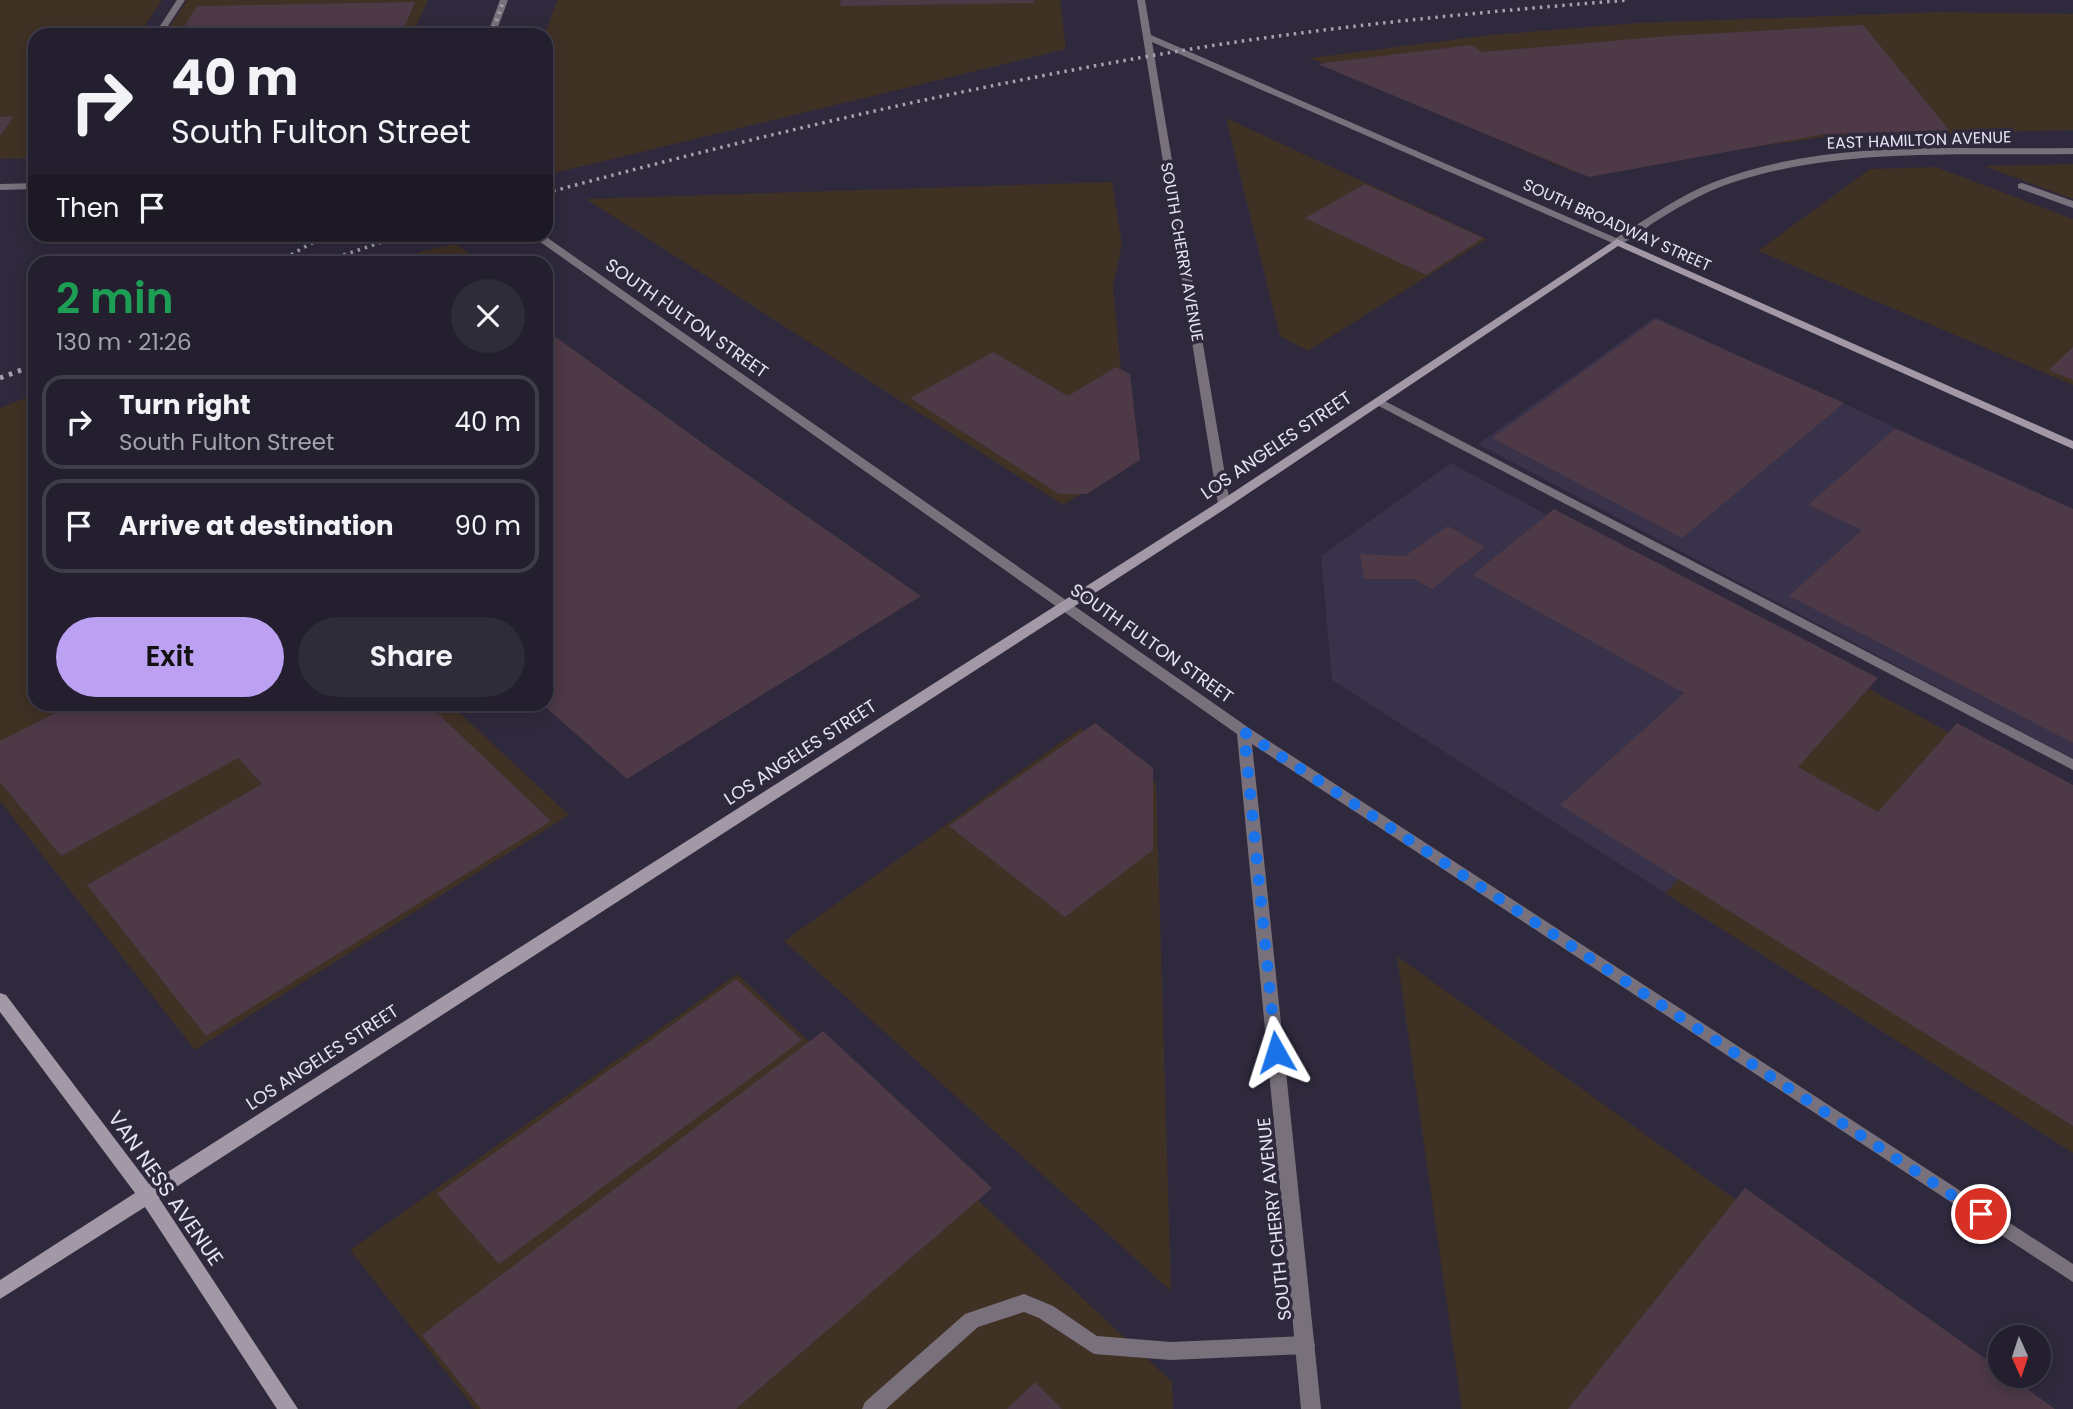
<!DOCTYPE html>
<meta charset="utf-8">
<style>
:root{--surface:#231f2e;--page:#2f2c3a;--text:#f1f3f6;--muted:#a3a2aa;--line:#403d4a;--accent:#bca0f2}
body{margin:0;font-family:Poppins,sans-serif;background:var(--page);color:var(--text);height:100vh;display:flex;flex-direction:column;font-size:26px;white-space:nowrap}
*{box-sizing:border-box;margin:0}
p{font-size:23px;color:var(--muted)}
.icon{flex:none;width:38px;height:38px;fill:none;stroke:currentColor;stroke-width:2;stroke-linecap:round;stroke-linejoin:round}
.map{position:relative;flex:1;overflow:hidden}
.side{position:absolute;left:28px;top:256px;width:525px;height:455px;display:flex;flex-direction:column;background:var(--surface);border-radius:21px;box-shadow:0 4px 18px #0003,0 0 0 2px var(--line)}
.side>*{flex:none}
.guide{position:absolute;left:28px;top:28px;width:525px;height:214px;border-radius:21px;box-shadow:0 4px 18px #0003,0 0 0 2px var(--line);background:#231f2e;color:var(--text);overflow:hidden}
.needle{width:46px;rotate:177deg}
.fabs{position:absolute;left:1988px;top:1325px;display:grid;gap:14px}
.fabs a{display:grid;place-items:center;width:63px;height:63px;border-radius:50%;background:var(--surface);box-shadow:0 4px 18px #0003,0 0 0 2px var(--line);font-size:35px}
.pin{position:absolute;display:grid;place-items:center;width:60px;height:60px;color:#fff;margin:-30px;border:4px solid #fff;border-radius:50%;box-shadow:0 2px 7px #0007}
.me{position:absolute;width:77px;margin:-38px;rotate:354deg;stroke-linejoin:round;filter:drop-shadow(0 0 5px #0008)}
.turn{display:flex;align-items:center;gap:24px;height:147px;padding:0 28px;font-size:32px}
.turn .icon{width:91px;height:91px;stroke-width:2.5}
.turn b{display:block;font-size:49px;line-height:60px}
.then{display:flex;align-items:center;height:66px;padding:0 28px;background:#0003;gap:14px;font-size:26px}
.round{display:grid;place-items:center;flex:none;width:74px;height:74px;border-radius:37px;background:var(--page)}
.head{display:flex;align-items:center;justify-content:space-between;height:119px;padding:0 28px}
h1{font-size:42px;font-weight:600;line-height:52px;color:#1e9e55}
.button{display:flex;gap:14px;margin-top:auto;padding:14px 28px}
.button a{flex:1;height:80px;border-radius:42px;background:var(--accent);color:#111;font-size:28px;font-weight:600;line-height:80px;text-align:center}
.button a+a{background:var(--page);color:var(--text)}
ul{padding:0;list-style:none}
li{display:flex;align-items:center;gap:21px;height:94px;margin:0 14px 10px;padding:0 14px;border:4px solid var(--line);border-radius:21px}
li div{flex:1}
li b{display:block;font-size:26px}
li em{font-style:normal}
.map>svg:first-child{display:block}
</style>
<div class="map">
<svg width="2073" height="1409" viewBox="0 0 2073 1409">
<rect width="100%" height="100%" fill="#2f293d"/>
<path fill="#39324b" d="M1655,317L2073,509V759L1478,444Z
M1451,463L1869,689L1665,893L1332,680L1321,556Z"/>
<path fill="#403125" d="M0,0H162L139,35H35V158L0,159Z
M187,0H428L412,35H164Z
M557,0H1060L1066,49L546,175L545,35Z
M1940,12L2073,14V130L1825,137L1574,172L1310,58L1491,35L1638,23Z
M1226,118L1487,239L1308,351L1280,336Z
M2073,164V199L1984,166Z
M1936,167L2073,219V385L1758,251L1870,169Z
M1112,182L1122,244L1113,287L1130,463L1063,505L586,199Z
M455,244L482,262H392L423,251Z
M35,394V704H450L569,815L195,1050L0,801V408Z
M1869,689L2073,800V1153L1665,893Z
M1081,728L1156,783L1171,1291L784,941Z
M1397,956L2027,1409H1462Z
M737,974L1172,1382L1173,1409H475L350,1250Z"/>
<path fill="#4e3947" d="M841,0H1034V3L840,6Z
M415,2L401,35H179L197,6Z
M1863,25L1950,131L1825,134L1589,177L1318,64L1471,45L1482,52L1668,36Z
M14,116L0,136V117Z
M1365,184L1483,238L1426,275L1305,218Z
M439,255L450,262H418Z
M1656,319L1844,403L1682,538L1492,438Z
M546,330L722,457L921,596L627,779L542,704H546Z
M2073,347V380L2049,370Z
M993,352L1068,396L1116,367L1130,374L1140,460L1087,494H1059L910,398Z
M1895,429L2073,509V743L1789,596L1862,530L1808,505Z
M1554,509L1878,678L1798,767L1878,812L1957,723L2073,785V1126L1560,805L1684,693L1473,575Z
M1448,526L1485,547L1432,589L1414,579H1364L1360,554L1405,556Z
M73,704H428L551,821L206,1036L87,885L262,784L238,758L61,856L0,782V741Z
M1095,723L1153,768V850L1065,917L949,826Z
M736,979L802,1040L499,1264L437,1194Z
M823,1031L992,1188L736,1409H481L422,1335Z
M1745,1188L2000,1369V1376H2009L2055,1409H1568Z
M1035,1382L1062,1409H1007Z"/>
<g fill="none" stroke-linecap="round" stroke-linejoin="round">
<path fill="#78717b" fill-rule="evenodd" d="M177,0H185L162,35H154Z
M2022,183L2073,201V208L2018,188V184Z
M1379,398L2073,759V770L1375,404L1373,402Z
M1024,1294L1053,1306L1097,1336L1171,1342L1306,1336L1313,1339L1315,1345L1313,1351L1306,1354L1171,1360L1094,1354L1039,1318L1024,1312L978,1327L886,1409H862L865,1402L965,1314Z"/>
<path fill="#78717b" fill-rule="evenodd" d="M500,0H508L495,35H487Z
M1137,0H1145L1151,35L1616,238C1648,218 1679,196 1714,182C1826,138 1955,150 2073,148V154C1960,156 1843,147 1734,182C1705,191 1679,207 1653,223C1642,231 1630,241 1617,245L1152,42L1230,504L1224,508L1218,504Z
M35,183V189L0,190V184Z
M529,234H542L1249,728L2073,1264V1282L1252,744L1321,1409H1301L1237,734Z"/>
<path fill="#a398a6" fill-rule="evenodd" d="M1617,239L2073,441V449L1618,246L1228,507L159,1198L298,1409H277L145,1207L0,1299V1280L135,1193L0,1012V993L6,995L149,1184L1220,501Z"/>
<path stroke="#a6a1b2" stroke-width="3.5" stroke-dasharray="2.5 5" stroke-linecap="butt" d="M491,35L504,0
M546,193C767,133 990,81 1216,45C1353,24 1491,11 1629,0
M278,262L328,234
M322,262L407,234"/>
<path stroke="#a6a1b2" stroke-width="5" stroke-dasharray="3.5 6" stroke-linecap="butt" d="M0,378L35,365"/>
</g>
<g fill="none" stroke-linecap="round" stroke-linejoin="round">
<path stroke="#1a73e8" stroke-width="12" stroke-dasharray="0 21.6" d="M1276,1052L1244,732L1981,1214"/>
</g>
<g text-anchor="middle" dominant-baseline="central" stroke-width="7" stroke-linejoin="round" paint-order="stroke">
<g font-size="16" fill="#e7e4f2" stroke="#2f293d">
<text transform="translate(1919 140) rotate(-2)">EAST HAMILTON AVENUE</text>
<text transform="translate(1617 225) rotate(24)">SOUTH BROADWAY STREET</text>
<text transform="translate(1182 252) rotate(80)">SOUTH CHERRY AVENUE</text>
</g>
<g font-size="18" fill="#e7e4f2" stroke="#2f293d">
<text transform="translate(687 318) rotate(35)">SOUTH FULTON STREET</text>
<text transform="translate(1276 445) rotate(-34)">LOS ANGELES STREET</text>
<text transform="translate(1152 643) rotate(35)">SOUTH FULTON STREET</text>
<text transform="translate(800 752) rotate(-33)">LOS ANGELES STREET</text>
<text transform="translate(322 1057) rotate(-33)">LOS ANGELES STREET</text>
<text transform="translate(1274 1219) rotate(-96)">SOUTH CHERRY AVENUE</text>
</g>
<g font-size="21" fill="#e7e4f2" stroke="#2f293d">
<text transform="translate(166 1188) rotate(55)">VAN NESS AVENUE</text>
</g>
</g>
</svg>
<div class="fabs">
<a><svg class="needle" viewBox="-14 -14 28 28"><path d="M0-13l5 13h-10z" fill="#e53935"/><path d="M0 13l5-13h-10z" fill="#a3a2aa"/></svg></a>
</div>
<div class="pin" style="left:1981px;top:1214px;background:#d93025"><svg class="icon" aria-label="arrive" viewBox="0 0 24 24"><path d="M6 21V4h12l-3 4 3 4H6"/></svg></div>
<svg class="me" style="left:1276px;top:1052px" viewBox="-20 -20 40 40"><path d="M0-17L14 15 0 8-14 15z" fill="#1a73e8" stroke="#fff" stroke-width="4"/></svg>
<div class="guide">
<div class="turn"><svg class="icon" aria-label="right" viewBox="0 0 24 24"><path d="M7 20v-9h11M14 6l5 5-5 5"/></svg><div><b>40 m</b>South Fulton Street</div></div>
<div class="then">Then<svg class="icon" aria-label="arrive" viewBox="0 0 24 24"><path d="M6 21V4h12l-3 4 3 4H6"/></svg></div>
</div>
<section class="side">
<div class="head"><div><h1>2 min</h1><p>130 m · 21:26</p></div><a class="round"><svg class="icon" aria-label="close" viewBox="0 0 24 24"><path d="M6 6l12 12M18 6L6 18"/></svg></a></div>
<ul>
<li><svg class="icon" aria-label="right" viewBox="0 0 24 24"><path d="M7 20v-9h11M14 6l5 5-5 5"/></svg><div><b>Turn right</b><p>South Fulton Street</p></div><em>40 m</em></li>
<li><svg class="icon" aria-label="arrive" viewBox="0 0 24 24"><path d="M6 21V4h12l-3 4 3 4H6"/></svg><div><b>Arrive at destination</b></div><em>90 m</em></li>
</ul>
<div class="button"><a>Exit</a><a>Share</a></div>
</section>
</div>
